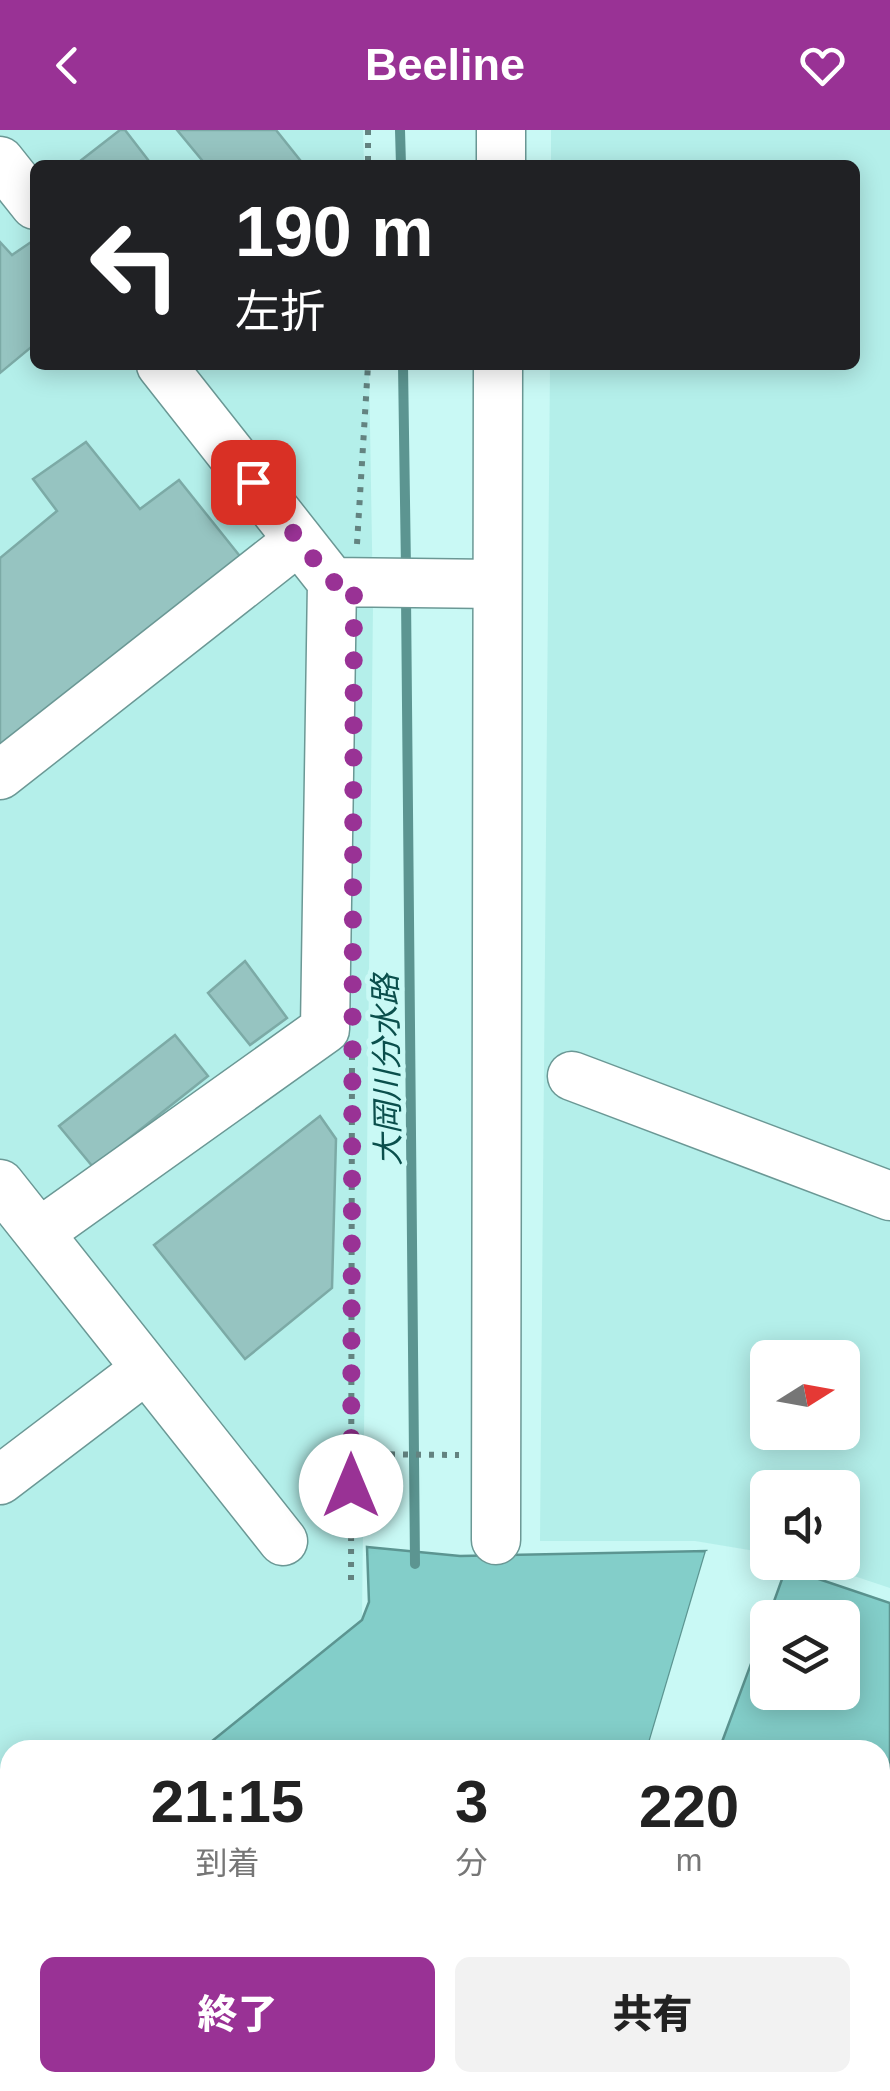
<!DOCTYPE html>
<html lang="ja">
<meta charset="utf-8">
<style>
:root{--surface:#fff;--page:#f2f2f2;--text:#222;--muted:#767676;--accent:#993295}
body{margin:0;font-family:Arial,"Noto Sans JP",sans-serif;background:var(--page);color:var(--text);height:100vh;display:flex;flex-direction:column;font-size:38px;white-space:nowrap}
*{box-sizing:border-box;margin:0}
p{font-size:32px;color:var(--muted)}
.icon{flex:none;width:55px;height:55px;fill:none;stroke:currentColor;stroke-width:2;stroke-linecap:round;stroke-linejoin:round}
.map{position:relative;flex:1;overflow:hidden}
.drawer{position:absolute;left:0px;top:1610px;width:890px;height:352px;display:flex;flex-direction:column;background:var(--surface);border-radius:30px 30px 0 0;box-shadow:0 5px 25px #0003}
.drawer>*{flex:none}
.hud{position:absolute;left:30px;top:30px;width:830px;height:210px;border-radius:15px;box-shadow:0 5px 25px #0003;background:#202124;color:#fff;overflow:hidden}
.needle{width:65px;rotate:79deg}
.tools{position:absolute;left:750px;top:1210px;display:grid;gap:20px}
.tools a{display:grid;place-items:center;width:110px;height:110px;border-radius:15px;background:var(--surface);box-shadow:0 5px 25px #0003;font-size:50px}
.pin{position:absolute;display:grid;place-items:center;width:85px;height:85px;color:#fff;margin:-42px;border-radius:20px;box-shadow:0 5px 15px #0006}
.me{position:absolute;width:110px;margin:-55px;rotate:0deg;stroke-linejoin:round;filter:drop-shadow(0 0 8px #0008)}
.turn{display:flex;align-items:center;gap:35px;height:210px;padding:0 40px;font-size:45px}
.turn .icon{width:130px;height:130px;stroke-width:2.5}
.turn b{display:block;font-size:70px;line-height:85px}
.eta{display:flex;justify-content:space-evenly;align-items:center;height:170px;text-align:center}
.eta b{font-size:60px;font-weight:800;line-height:70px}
.cta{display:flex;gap:20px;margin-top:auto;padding:20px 40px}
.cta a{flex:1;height:115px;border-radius:15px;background:var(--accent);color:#fff;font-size:40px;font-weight:800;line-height:115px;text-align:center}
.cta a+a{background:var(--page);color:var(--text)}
header{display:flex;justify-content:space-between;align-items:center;height:130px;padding:0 40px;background:var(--accent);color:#fff;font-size:45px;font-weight:800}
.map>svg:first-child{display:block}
</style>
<header><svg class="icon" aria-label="back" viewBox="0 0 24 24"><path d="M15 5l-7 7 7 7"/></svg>Beeline<svg class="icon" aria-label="heart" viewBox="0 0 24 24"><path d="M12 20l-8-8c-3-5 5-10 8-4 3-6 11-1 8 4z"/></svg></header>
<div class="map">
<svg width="890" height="1961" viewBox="0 0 890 1961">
<rect width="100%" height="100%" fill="#c9f9f5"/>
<path fill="#b4efea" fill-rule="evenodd" d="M0,0H363L364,35H35V235H369L373,475L362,1490L200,1620H10V1772L0,1780Z
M551,0H890V1458L815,1433L842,1432V1358H768L767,1423L695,1411H540L550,235H855V35H551ZM768,1228H842V1302H768Z"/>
<path fill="#83cec9" stroke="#5c9591" stroke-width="2.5" d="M367,1417L460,1426L706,1421L647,1620H201L362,1490L369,1472Z
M786,1438L890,1473V1961H0V1781L10,1773V1952H880V1620H719L768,1488V1562H842V1488H768Z"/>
<path fill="#c9f9f5" d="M706,1421L711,1422L652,1620H647Z"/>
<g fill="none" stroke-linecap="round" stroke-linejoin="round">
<path stroke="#5c9591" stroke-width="10" d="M400,0L401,35
M403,235L406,439
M406,466L415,1434"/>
</g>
<path fill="#96c4c1" stroke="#7caaa6" stroke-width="2.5" d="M120,0H125L152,35H75Z
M177,0H276L304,35H206Z
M34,110L35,214L0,243V112L12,125Z
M86,312L140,379L179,350L243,430L0,618V428L57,381L33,349Z
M245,831L287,888L250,915L208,863Z
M175,905L208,946L93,1037L59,996Z
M320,986L336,1009L332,1158L245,1229L154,1115Z"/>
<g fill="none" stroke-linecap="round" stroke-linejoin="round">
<defs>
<path id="minor" d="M0,31L35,75
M501,35V0
M332,452L496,454
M0,645L299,410
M572,946L890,1066
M0,1054L283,1411
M39,1103L325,899L332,452L161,235
M0,1350L146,1239
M496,1410L498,235"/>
</defs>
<use href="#minor" stroke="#6b9895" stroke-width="51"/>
<path stroke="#638380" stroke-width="6" stroke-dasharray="5 8" stroke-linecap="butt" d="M368,0V35
M357,414L368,235
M351,1324L459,1325
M351,1450L352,926"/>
<use href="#minor" stroke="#fff" stroke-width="48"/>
</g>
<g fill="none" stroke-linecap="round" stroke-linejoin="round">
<path stroke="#993295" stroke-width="18" stroke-dasharray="0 32.4" d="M253,352L332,452L354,453L351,1356"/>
</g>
<g text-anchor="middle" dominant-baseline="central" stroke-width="10" stroke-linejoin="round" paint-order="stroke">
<g font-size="32" font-style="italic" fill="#0a4f4c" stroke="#c9f9f5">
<text transform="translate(387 940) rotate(-91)">大岡川分水路</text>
</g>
</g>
</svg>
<div class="tools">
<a><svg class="needle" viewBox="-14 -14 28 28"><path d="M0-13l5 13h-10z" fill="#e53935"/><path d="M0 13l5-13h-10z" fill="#767676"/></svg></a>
<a><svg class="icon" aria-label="sound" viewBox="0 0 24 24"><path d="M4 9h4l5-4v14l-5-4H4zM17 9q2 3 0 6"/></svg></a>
<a><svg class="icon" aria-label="layers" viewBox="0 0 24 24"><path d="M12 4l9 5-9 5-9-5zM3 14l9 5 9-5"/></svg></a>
</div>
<div class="pin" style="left:253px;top:352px;background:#d93025"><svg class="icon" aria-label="arrive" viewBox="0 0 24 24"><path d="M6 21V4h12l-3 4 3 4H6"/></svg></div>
<svg class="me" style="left:351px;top:1356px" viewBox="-20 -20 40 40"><circle r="19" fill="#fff"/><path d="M0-13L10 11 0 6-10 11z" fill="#993295"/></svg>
<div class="hud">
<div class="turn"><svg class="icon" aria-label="left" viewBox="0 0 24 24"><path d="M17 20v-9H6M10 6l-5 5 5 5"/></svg><div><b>190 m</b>左折</div></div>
</div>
<section class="drawer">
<div class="eta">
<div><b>21:15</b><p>到着</p></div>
<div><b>3</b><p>分</p></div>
<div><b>220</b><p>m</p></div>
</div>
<div class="cta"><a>終了</a><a>共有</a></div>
</section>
</div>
